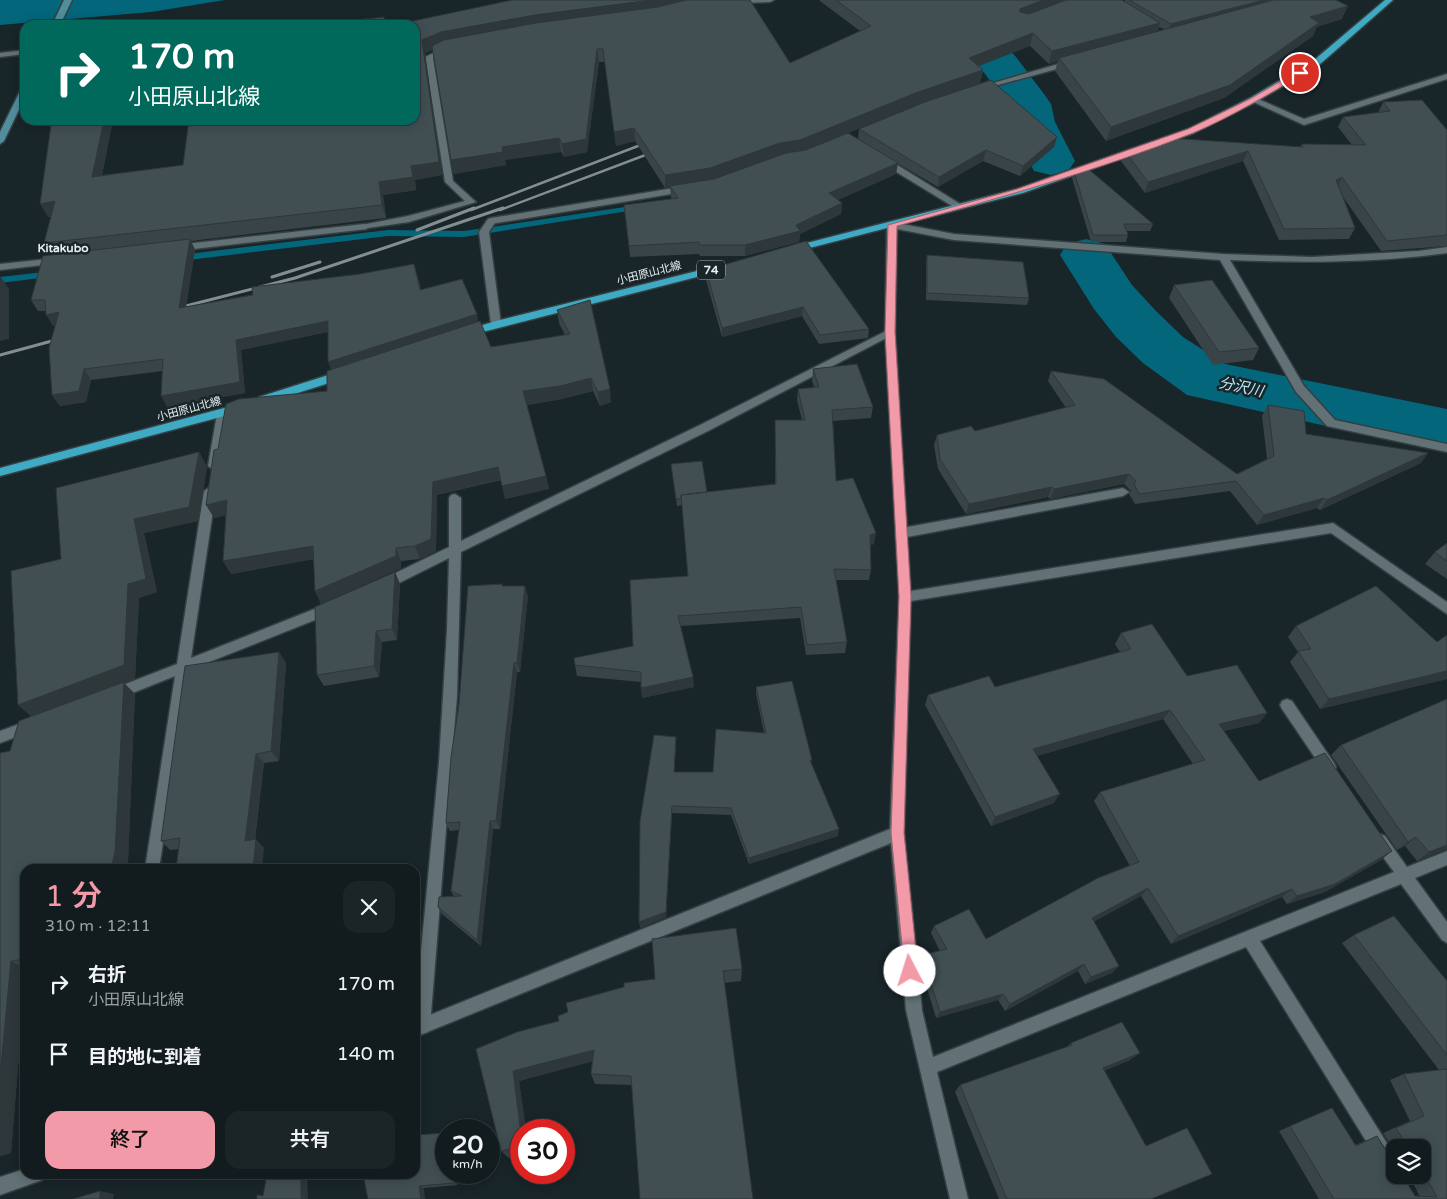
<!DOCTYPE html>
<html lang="ja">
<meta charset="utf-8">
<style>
:root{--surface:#121c1f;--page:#1b2528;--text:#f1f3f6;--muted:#9ca1a4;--line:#313a3d;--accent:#f39aa9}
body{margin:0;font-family:"Varela Round","Noto Sans JP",sans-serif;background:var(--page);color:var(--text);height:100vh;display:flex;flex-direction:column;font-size:19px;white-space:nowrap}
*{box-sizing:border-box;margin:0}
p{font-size:16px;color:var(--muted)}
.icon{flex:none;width:28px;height:28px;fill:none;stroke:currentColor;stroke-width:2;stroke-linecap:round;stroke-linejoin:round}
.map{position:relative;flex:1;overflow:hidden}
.sheet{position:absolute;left:20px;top:864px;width:400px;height:315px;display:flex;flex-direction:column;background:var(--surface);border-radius:15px;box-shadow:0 2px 12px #0003,0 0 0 1px var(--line)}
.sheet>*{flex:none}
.top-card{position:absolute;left:20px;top:20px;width:400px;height:105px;border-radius:15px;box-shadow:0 2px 12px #0003,0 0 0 1px var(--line);background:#00695c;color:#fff;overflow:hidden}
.buttons{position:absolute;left:1386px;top:1139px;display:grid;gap:10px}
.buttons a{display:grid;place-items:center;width:45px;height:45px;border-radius:10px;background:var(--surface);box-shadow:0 2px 12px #0003,0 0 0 1px var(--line);font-size:25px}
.speed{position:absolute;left:435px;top:1119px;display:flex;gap:10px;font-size:25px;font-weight:700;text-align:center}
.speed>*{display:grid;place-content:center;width:65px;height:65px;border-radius:50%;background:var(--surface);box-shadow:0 2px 12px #0003,0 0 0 1px var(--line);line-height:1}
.speed small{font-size:12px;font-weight:400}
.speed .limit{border:8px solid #d22;background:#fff;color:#111}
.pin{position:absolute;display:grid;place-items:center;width:42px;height:42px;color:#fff;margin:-21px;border:2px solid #fff;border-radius:50%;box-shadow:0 1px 5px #0007}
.me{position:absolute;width:55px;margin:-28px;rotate:355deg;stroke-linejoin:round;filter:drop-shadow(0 0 4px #0008)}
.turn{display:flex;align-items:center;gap:18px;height:105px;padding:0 25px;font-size:22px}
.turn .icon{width:65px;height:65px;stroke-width:2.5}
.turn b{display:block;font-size:35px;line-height:42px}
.round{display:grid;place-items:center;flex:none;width:52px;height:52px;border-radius:15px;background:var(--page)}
.headline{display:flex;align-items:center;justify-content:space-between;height:85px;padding:0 25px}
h1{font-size:30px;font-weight:600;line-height:38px;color:var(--accent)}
.primary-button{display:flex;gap:10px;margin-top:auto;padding:10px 25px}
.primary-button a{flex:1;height:58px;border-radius:15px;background:var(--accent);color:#111;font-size:20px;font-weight:600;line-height:58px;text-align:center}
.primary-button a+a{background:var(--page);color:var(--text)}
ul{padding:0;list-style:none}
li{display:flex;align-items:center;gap:15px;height:70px;padding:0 25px}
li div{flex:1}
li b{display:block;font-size:19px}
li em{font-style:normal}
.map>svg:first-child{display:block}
</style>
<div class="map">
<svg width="1447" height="1199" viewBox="0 0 1447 1199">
<rect width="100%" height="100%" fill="#182529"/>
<path fill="#03667b" d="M0,0H225L151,12L0,25Z"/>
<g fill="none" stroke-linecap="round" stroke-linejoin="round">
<path fill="#03667b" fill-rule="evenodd" d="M638,205L642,207L641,209L464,237L388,236L180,261L176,258L180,255L388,230L464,231Z
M53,271L56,272V276L0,283V277Z"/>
<path fill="#03667b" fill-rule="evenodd" d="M926,0H966L968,6L1016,57L1044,94L1051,104L1055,122L1075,161L1068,171L1051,175L1034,171L1009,122L1005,104L986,75L935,19Z
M1086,239L1105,244L1132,285L1156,311L1183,337L1225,364L1447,409V453L1187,395L1143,363L1116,337L1094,309L1060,255L1067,244Z"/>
<defs>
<path id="service" d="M732,0H774L770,2L735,3Z
M448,46H451V50L433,58L453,181L476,202L409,222L361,229V225L408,216L465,201L445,182L425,57Z
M25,50V54L0,57V53Z
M1072,60H1075V64L980,90L976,88Z
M880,158H886L965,207L957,209L880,162Z
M686,186L689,187V191L491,224L486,221L491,218Z
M890,329L895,332L894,334L708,431L461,552L457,696L430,1026L428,1032L422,1034L416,1032L415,1014L439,762L447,630L449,558L387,589H379L377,585L379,581L449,547V498L451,495L455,494L461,498V541L700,425Z
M222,410L227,414L220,466L214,470L208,466L217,414Z
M210,487L216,491L191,658L327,604H335L337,608L335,612L189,670L159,869H145L175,676L115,700L110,698L108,694L110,690L177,664L204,491Z
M1123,488L1129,492L1123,496L902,538L896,533L902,528Z
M1333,523L1447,602V614L1331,533L905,602L901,601L899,597L901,593L905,592Z
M30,720L35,722L37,726L35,730L0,743V731Z"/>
<path id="minor" d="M1447,74V79L1304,125L1249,100L1256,98L1304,119Z
M491,218L496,221L489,232L501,324L496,327L491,324L479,232L488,219Z
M892,222L954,234L1223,254L1312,257L1418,251L1447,247V253C1375,263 1302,263 1230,260L1304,386L1335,420L1447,444V452L1327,426L1296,392L1220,260L954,240L897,229L895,332L911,597L904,833L922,1010L933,1057L1394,872L1375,846L1373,841L1375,836L1380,834L1385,836L1407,867L1447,851V865L1415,878L1447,922V943L1442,940L1401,884L1260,941L1395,1156V1175H1402L1401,1178L1395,1181L1389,1178L1246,947L937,1072L968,1199H950L906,1010L891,843L415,1037V1021L890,829L899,597L885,332L887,225Z
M364,224L367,225V229L176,251L171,248L176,245Z
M57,258L62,261L60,263L0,270V264Z
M1287,699L1292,701L1334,763L1336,767L1334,771L1329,773L1324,771L1282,709L1280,705L1282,701Z
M25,1169V1174H45L42,1180L0,1195V1177Z"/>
<path id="secondary" d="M64,0H72L60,25H52Z
M22,87H25V97L4,141L0,144V132Z"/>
<path id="primary" d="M1385,0H1393L1319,65L1256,102L1194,133L1023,193L794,252L789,249L791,247L1017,189L1188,129L1250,98L1313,61Z
M721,265L724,266V270L467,336L462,333L463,331L496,321Z
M341,371L346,375L345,378L263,404L258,400L259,397Z
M239,404L243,405L244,408L243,411L0,476V468Z"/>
</defs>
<use href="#service" stroke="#353f42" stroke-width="3"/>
<use href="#minor" stroke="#353f42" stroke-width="3"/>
<use href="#secondary" stroke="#353f42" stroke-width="3"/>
<use href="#primary" stroke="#353f42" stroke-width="3"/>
<use href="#service" fill="#627176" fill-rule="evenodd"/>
<use href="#minor" fill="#627176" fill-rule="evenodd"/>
<use href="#secondary" fill="#518e9d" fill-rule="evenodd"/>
<use href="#primary" fill="#3faac3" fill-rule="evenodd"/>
<path stroke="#838e91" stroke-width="2.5" d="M471,210L651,141
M500,210L656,151"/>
<path stroke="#838e91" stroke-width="3" d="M417,230L474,208
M272,277L320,262
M174,309L295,278L503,208
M0,355L63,338"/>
</g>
<path fill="#384447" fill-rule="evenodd" d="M820,0H1122L1125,2V0H1336L1342,19L1317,27L1313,36L1224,98L1106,141L1055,71L1058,61L1049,64L1030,46L978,66L983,70L980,83L916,105L848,133L858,139L859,129L1054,147L1020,176L983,161L938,187L897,163L896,174L838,200L842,203L841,214L800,234L799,242L745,256H700L699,254L630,257L624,205L672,199L671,197L670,188H665L635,141L616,146L605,62H599L587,152L564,157L561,152L505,160L506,165L454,174L451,160L433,50L425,53L442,175L415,180L416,190L383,195L386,218L191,241L195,250L186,307L414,264L421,289L478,321L491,347L565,335L559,323L557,310L611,402L600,406L593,391L562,399L527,405L546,476L549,489L505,499L501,480L437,495L436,551L420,559L401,561V568L321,604L315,591L314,559L231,574L223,561L226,515L214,518L218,449L327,391L331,369L328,332L241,350L245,393L167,407L163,371L91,380L86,402L60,406L52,395L55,325L53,326L46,311H38L31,300L51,255L44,243L51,217H48L69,120H113L102,175L183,165L415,25L790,63L860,31L820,1ZM1159,27L1164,29L1158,31Z
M1383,102L1447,130V246L1381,251L1343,197L1355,228L1349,239L1279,240L1243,161L1145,193L1121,161L1124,150L1300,147L1302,144L1352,145L1338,127L1343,117L1378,113Z
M1074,171L1153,224L1150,231H1127L1128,235L1126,242H1091L1072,178Z
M927,255L1029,298L1027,305L926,300V262Z
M706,270L869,329L868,338L819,344L802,316L722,337L706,280Z
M1174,285L1259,348L1253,360L1213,365L1169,298Z
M813,369L873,407L871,418L833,421L836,481L874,544L870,545L871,570L869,580H836L847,642L845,653L806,655L800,618L681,626L694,687L642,698L641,682L577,676L575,665L633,646L688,576L682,505L677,506L671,464L707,492L775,484V420H802L797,400L798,389L814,387L812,381Z
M1051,371L1237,474L1267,459L1262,416L1268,405L1306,434L1428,453L1421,463L1320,510L1317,508L1257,525L1230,491L1135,504L1129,494L1131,491L1124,484L1050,499L1048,497L966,514L938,469L934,445L937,435L975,431L1066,408L1048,381Z
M199,452L207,467L198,521L144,533L157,592L139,598L135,679L124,683L135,694L128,862L25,869V980L11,1153L0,1156V753L10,751L31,716L18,705L61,559Z
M1447,543V579L1425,564L1435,552Z
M395,572L400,584L397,640L382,642L379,677L324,686L317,675Z
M503,586L528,596L520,672H517L500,829H493L481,946L442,914L438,907L454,897L451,891L459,830L450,831L446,823Z
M1296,626L1437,642L1447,679L1320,709L1290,662L1298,652L1288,637Z
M1121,633L1187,676L1267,713L1259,723L1223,731L1259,781L1381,860L1325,892L1287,904L1282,897L1171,944L1141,896L1094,921L1112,973L1085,984L1078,971L1005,1011L998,1000L936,1018L919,962L922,955L940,951L931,933L934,926L986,939L1130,866L1094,801L1100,792L1193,764L1163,719L1037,756L1054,803L991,826L925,705L928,695L995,687L1120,652L1115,644Z
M279,652L286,663L279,761L264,763L255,840L264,848L179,849L170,850L161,841Z
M756,687L812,760L811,763L838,836L749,864L731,815L672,813L666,917L640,928L676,737V744L674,772H713L764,733L756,694Z
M1447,699V850L1446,849L1417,861L1405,846L1397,850L1331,755L1341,745Z
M1354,935L1447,981V1199H1319L1279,1131L1332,1108L1355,1145L1377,1136L1415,1196L1420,1197L1409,1175H1422V1148H1395V1152L1383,1133L1410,1121L1390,1080L1404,1074L1439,1070L1342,943Z
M742,969L741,981L725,983L632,1085L595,1084L591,1074L592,1061L519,1081L526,1130H521V1156L509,1158L501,1151L476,1049L559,1021L624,987V983Z
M1071,1043L1140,1053L1130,1060L1104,1071L1151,1199H999L955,1092L960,1085L1067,1047Z
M415,1135L458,1185L424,1188L368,1199Z"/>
<path fill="#2e373a" d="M652,0H701L444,45L425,53L442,175L415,180L416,190L383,195L386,218L382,205L379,182L422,40L441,32L535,15Z
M1043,0H1075L1017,21L1020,9Z
M1264,0H1291L1168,32L1171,24Z
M1348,6L1342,19L1317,27L1313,36L1224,98L1106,141L1111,127L1310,17Z
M1160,23L1156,35L1059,58L1058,61L1049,64L1052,51Z
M1033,33L1030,46L966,71L969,58Z
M597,49L599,62L587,152L564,157L562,144Z
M983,70L980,83L916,105L800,153L711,181L670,186V188H665V175L918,92Z
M104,120H113L99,190L92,177Z
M634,128L635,141L616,146L614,132Z
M1057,137L1054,147L1020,176L1023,166Z
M559,138L561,152L505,160L506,165L454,174L451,160L502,147Z
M986,150L983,161L938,187L939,177Z
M1248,151L1243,161L1145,193L1148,182Z
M898,163L896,174L828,204L829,193Z
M1342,177L1337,188L1336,180Z
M55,201L63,215L48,217L40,204Z
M842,203L841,214L800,234L799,242L745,256V245L796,225Z
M190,239L195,250L184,319L179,308Z
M0,276L9,289V339L0,341Z
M803,307L802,316L722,337V328Z
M59,312L66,322L53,326L46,315Z
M477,314L479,324L332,372L328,362Z
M328,321L332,331L241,350L245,393L167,407L161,396L236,340Z
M84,369L91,380L86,402L60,406L52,395Z
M591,378L593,391L562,399L526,405L523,391Z
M610,389L611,402L600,406L598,392Z
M199,452L207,467L198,521L144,533L157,592L139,598L135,679L124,683L135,694L128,862L126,869H111L32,717L18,705L134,519Z
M1428,453L1421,463L1320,510L1327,500Z
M498,467L501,479L437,495L436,551L420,559L415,546L433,482Z
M1129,474L1124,484L1050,499L1054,489Z
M546,476L549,489L505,499L502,486Z
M1052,487L1048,497L966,514L969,504Z
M1324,498L1317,508L1257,525L1264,515Z
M227,500L235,513L214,518L206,505Z
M876,533L874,544L868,546L870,535Z
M313,546L320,558L231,574L223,561Z
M396,548L401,561V568L321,604L315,591Z
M395,572L400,584L397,640L392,629Z
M525,586L528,596L520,672L517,663Z
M376,631L382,642L379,677L374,666Z
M279,652L286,663L279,761L271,751Z
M514,663L517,672L500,829L496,821Z
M1447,671V679L1320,709L1329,699Z
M693,677L694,687L642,698L641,688Z
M1170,710L1163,719L1028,759L1033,749Z
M1267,713L1259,723L1211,734L1219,724Z
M256,754L264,763L253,850L245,841Z
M1060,794L1054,803L991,826L995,817Z
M672,806V813L666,917L640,928L639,922Z
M490,821L493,829L481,946L477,940Z
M839,829L838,836L749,864V858Z
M1416,837L1405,846L1397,850L1408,842Z
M256,839L264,848L262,869H253Z
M1447,845V849L1417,861L1429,852Z
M1392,851L1381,860L1325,892L1287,904L1297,896Z
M1148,888L1141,896L1086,926L1092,918Z
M1292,889L1282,897L1171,944L1178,936Z
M11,961L25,969V980L11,1153L0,1156V1076Z
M1084,964L1078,971L1005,1011L1010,1004Z
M1119,966L1112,973L1085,984L1091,977Z
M1003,994L998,1000L936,1018L940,1012Z
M594,1050L598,1060L519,1081L526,1130H521V1133L513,1071Z
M1140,1053L1130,1060L1094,1075L1103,1068Z
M455,1172H459L458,1185L454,1183Z
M301,1174H307L308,1199H301Z
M419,1186L424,1188L425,1199H421Z
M100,1191L114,1194L113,1199H100Z"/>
<path fill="#414f53" stroke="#2e373a" d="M512,0H652L535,15L441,32L422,40L439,162L411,166L413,177L379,182L382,205L44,243L55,201L40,204L51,125L68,122L69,120H104L92,177L183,165L189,120H415V25H394Z
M686,0H750L790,63L871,26L836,0H1043L1020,9V12L1029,14L1066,0H1122L1160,23L1052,51L1033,33L969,58L983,70L918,92L800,140L780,143L710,168L665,175L634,128L614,132L603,49H597L586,139L562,144L559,138L502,147L503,152L451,160L432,46L444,40L536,23L658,7Z
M1129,0H1264L1171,24Z
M1274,0H1336L1348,6L1310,17L1319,23L1230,85L1111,127L1059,58Z
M384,17L385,25H309Z
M991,80L1057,137L1023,166L986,150L939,177L859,129L925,102Z
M1422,100L1447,130V235L1387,241L1342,177L1336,180L1355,228L1284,229L1248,151L1148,182L1124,150L1154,140L1169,138L1303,147L1302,144L1366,145L1343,117L1390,111L1383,102Z
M848,133L898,163L829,193L842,203L796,225L800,231L745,245H700L699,242L629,246L624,205L678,198L670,186L714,179L786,153L806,150Z
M1086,167L1153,224H1124L1128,235H1093L1074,171Z
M190,239L179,308L253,295L252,287L360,274L414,264L420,290L462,279L477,314L328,362V321L236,340L240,382L161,396L163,359L84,369L79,391L52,395L49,348L59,312L46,315L45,300H31L43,256Z
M806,241L869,329L820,335L803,307L722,328L706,270Z
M927,255L1023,262L1029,298L927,293Z
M1212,280L1259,348L1219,352L1174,285Z
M590,300L610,389L598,392L591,378L560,386L523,391L546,476L502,486L498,467L433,482L431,539L415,546L396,548V556L315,591L313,546L223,561L227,500L206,505L214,450L218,449L226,404L239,399L327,391V371L480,321L491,347L570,334L557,310Z
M857,364L873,407L832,410L836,481L853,478L876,533L870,535L871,570L834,569L847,642L807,645L801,607L678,616L693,677L641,688V672L575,665L574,658L633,646L630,580L688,576L681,495L776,484L775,420H805L798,389L819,387L813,369Z
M1051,371L1104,379L1237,474L1274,456L1268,405L1304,411L1306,434L1428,453L1327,500L1324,498L1264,515L1236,481L1139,494L1134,484L1136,481L1129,474L1054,489L1052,487L969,504L940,459L937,435L971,426L975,431L1075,405Z
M199,452L189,507L134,519L146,579L128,584L124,665L18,705L11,571L61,559L56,488Z
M702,461L707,492L681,495V499H676L671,464Z
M1447,543V561L1435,552Z
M395,572L392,629L376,631L374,666L317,675L315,607Z
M502,584V586H525L517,663H514L496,821H490L477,940L438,907L439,897L462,896L451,891L460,822L446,823L451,757L459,704L468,586Z
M1376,586L1437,642L1447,635V671L1329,699L1298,651L1311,649L1296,626Z
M1152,624L1187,676L1237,665L1267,713L1219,724L1259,781L1325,753L1392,851L1335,884L1297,896L1292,889L1178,936L1148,888L1092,918L1119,966L1091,977L1084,964L1010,1004L1003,994L940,1012L922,955L947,949L934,926L969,909L986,939L1098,878L1139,862L1100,792L1205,760L1170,710L1033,749L1060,794L995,817L928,695L989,676L995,687L1131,649L1121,633Z
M279,652L271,751L256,754L245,841L256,839L253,869H176L180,838L161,841L185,666Z
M792,681L812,760H810L839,829L749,858L731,808L672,806L666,912L639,922L640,821L654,735L676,737L674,772H713L716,729L766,733L756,687Z
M124,682L115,852L111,869H25V959L11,961L0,1076V753L10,751L19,721Z
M1447,699V845L1429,852L1416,837L1408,842L1341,745Z
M1394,916L1447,981V1055L1354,935Z
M736,928L742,969L723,971L753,1199H640L631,1076L591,1074L594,1050L513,1071L521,1133V1147L501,1151L476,1049L517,1032L559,1021L558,1016L568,1012L566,1003L624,987V983L655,979L652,939Z
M1122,1022L1140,1053L1103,1068L1146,1146L1187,1128L1212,1174L1151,1199H1007L960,1085L1072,1045L1071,1043Z
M1447,1069V1199H1334L1290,1126L1332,1108L1356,1146L1377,1136L1395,1165V1175H1402L1415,1196L1437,1197L1422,1170V1148H1409L1396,1128L1424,1116L1404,1074Z
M446,1133V1172H455L454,1183L419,1186L421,1199H368L363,1174H415V1135Z
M267,1174H301V1199H257V1195L263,1196Z
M100,1191V1199H73Z"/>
<path fill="#f39aa9" stroke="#9e646e" d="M1300,70L1303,74C1267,95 1231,117 1193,133C1096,171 997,199 897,226L895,332L911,597L904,833L918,971L915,976L910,978L905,976L891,833L899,597L885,332L888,225L1017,189L1188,129L1250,99Z"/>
<g text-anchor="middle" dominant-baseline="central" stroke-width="5" stroke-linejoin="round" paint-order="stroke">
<g font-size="11" fill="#e6eef1" stroke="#182529">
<text transform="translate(649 273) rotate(-14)">小田原山北線</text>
<text transform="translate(189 409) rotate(-15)">小田原山北線</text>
</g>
<g font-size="12" font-weight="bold" fill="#e6eef1" stroke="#182529">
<text x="63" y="248">Kitakubo</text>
</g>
<rect fill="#182529" stroke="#a8b2b5" stroke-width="1" x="697" y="260.5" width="28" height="19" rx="4"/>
<g font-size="12" font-weight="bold" fill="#e6eef1">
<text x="711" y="270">74</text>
</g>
<g font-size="15" font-style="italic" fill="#b6e6f5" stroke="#182529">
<text transform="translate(1241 387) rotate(12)">分沢川</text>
</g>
</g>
</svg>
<div class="buttons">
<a><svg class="icon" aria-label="layers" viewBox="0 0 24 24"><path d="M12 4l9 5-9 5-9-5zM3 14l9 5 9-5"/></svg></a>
</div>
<div class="speed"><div>20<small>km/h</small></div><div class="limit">30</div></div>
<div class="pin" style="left:1300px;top:73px;background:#d93025"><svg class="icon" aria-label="arrive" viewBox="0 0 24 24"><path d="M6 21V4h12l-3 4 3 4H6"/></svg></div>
<svg class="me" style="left:910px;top:971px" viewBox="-20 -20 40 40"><circle r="19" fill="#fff"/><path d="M0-13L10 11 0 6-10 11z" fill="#f39aa9"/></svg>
<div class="top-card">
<div class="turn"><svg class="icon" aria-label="right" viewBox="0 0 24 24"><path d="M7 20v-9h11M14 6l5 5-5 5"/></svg><div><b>170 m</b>小田原山北線</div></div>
</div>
<section class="sheet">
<div class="headline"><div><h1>1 分</h1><p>310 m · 12:11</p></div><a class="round"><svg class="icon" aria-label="close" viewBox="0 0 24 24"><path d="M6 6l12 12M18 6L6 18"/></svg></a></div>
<ul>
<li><svg class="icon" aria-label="right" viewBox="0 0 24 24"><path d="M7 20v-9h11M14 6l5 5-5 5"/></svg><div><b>右折</b><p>小田原山北線</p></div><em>170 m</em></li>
<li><svg class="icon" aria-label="arrive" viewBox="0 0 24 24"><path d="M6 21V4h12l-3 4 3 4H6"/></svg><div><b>目的地に到着</b></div><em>140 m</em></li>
</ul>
<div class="primary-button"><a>終了</a><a>共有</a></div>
</section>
</div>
